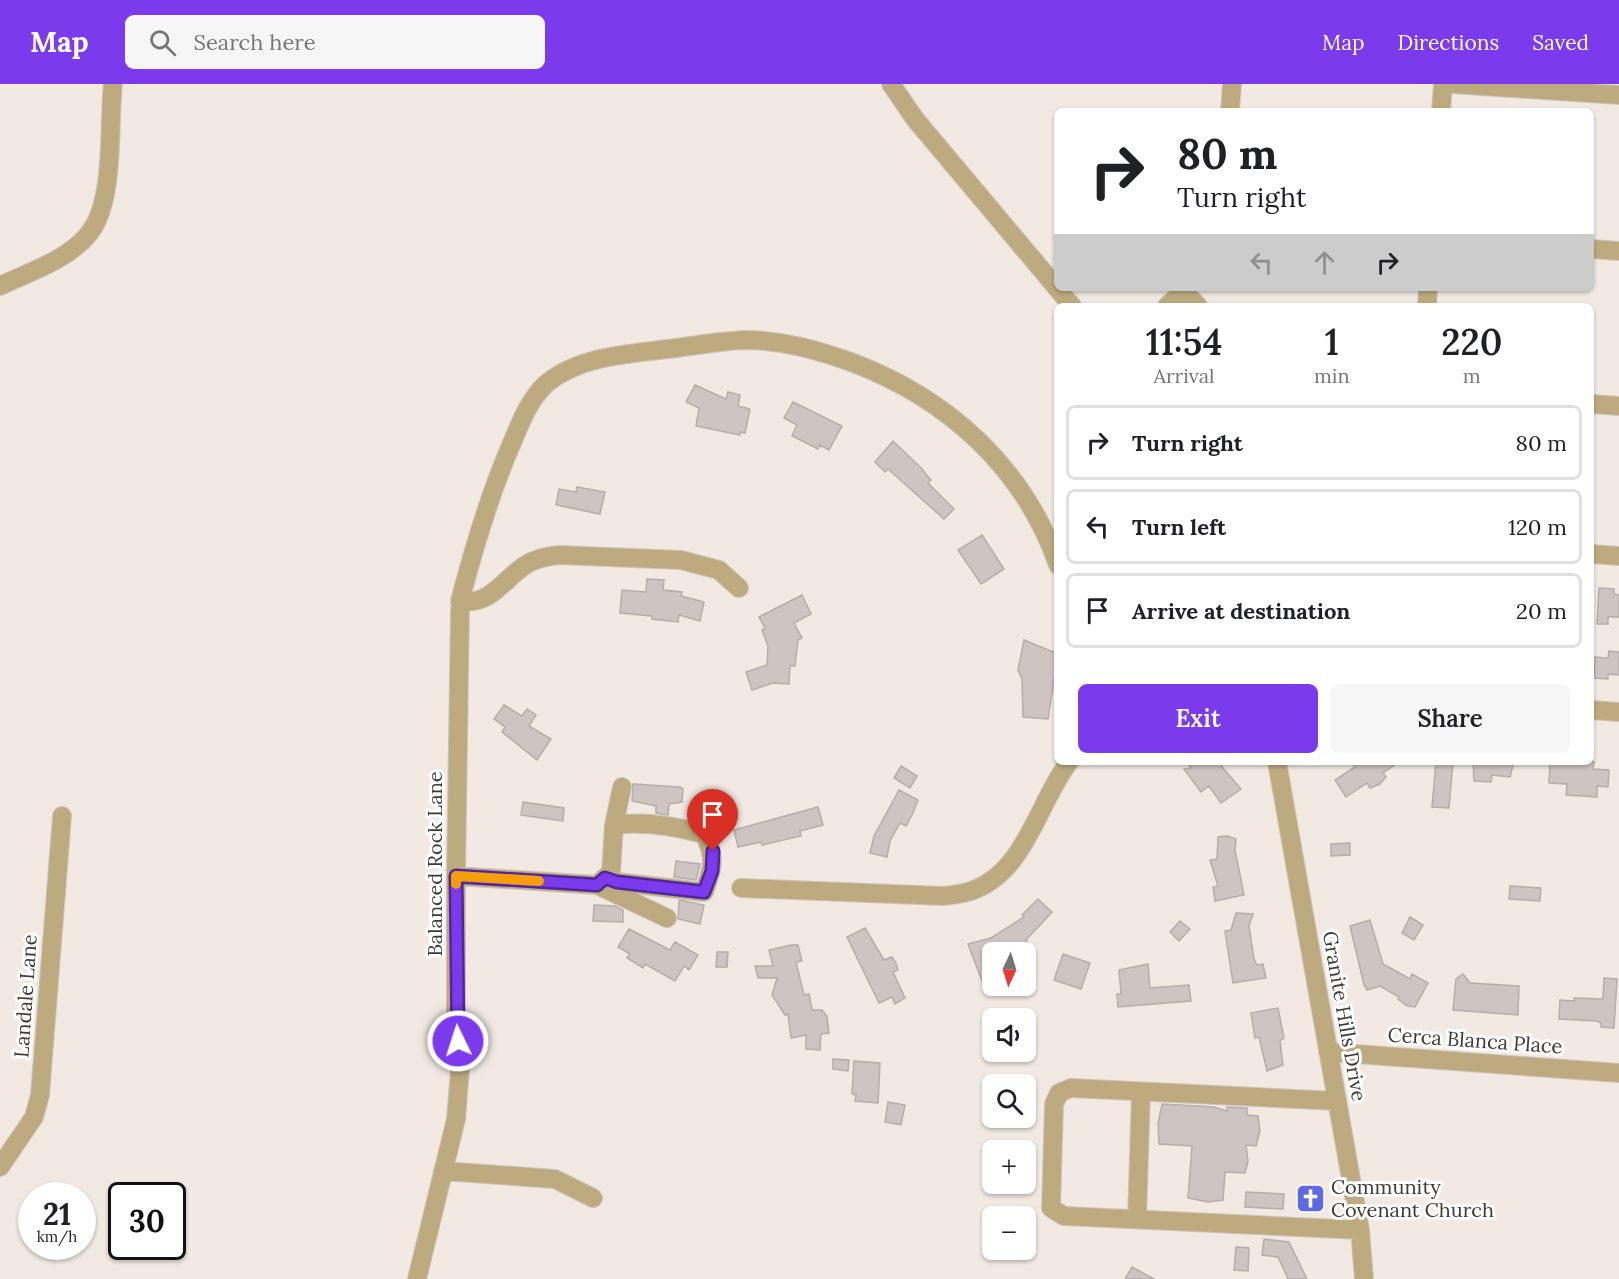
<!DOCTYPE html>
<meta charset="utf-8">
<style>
:root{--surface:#fff;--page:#f6f6f6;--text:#202124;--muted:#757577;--line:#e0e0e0;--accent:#7c3aed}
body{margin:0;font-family:Lora,serif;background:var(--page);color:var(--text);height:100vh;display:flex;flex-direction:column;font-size:22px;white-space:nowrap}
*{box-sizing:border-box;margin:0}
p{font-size:20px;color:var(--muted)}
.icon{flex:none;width:33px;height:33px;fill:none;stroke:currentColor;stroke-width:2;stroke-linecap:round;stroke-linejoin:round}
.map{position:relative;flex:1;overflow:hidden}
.side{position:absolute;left:1054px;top:219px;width:540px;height:462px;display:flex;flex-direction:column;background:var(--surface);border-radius:9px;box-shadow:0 2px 4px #0004}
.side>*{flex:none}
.guide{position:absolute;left:1054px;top:24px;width:540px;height:183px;border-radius:9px;box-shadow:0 2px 4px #0004;background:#fff;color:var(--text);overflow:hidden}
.needle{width:39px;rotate:184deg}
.controls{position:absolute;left:982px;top:858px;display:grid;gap:12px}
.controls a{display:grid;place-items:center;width:54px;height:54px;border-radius:9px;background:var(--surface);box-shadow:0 2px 4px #0004;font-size:30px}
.speed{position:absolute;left:18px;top:1098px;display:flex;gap:12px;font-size:30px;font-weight:700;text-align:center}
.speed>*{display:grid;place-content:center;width:78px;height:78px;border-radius:50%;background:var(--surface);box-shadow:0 2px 4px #0004;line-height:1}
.speed small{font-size:15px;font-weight:400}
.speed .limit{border:3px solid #111;border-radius:9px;background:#fff;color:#111}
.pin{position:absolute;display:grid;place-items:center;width:51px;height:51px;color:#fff;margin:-62px -26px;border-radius:50% 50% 50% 0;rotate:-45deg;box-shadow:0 0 6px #0007}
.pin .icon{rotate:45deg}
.me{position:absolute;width:66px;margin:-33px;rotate:356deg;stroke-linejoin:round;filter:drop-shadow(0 0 4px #0008)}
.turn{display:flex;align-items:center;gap:21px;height:126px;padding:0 24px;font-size:27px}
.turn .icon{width:78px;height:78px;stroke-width:2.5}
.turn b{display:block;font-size:42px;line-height:51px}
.lanes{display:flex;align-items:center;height:57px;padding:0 24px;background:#0003;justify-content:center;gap:30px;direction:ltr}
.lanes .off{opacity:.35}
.eta{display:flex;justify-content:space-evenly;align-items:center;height:102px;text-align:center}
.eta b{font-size:36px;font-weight:600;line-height:42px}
.primary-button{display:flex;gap:12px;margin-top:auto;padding:12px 24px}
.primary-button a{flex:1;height:69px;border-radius:9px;background:var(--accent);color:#fff;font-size:24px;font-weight:600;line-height:69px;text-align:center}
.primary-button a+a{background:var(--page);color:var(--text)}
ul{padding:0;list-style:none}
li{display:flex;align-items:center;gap:18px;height:75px;margin:0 12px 9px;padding:0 12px;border:3px solid var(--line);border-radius:9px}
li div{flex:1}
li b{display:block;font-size:22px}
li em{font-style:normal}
header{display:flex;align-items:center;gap:36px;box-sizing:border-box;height:84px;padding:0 30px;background:var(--accent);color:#fff}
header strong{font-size:28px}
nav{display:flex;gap:33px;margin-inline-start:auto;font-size:21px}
.search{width:420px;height:54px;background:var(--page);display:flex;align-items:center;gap:15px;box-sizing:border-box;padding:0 21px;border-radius:9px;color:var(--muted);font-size:22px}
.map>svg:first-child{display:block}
</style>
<header>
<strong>Map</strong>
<div class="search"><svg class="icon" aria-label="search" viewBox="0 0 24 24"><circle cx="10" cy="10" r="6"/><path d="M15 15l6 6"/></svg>Search here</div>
<nav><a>Map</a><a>Directions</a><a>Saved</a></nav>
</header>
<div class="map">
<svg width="1619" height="1195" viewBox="0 0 1619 1195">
<rect width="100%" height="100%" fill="#f1e9e2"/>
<path fill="#cec4c2" stroke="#b7adab" stroke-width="1.5" d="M695,301L726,315L728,308L740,311L738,322L750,325L745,349L740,348V351L696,342L699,324L686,318Z
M793,318L842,342L829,366L820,361L818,365L792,352L797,341L784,334Z
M893,357L921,384L931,396L928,399L954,425L944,435L888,385L885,388L875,378Z
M577,403L605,408L600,430L556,421L559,405L576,408Z
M982,451L1004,485L981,500L958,466Z
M647,495L664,496L663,506L682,508L681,512L704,518L700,537L679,531L678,538L652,535V532L620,529L622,506L646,508Z
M1599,504L1614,505V510L1619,511V533H1608V540H1597Z
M802,511L811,530L794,539L802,554L798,556L795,582H790L789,600L773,599L752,606L746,588L767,581L768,562L762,546L765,544L759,533Z
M1024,556L1058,570L1048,635L1023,633L1022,595L1018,586Z
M1609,567L1619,568V591L1608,590V595L1594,594L1595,573L1608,574Z
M504,621L522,632L527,625L536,631L529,642L551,655L537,676L502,648L505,643L494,635Z
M1187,678H1218L1241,705L1221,719L1209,702L1201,708L1184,685L1191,684Z
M1351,678H1399L1383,689L1386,693L1380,700L1370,704L1367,699L1346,713L1335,696L1355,683Z
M1436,678H1453L1449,724L1432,723Z
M1473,678H1514L1510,693L1492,691L1491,698L1474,697Z
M1550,678H1594L1593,685L1609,686L1608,703L1597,702V713L1566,711L1567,700L1549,699Z
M901,682L917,692L910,704L894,694Z
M633,700L680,703L683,705L682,718L669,720L668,731L656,729V722L632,717Z
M899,706L918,716L913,729L906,742L900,739L890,757L887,773L870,769L874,752Z
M523,718L564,724L563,737L521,731Z
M818,723L823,741L800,747L801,752L762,761L761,758L738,763L734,746Z
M1227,752L1236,755L1235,766L1244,811L1215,817L1213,803L1218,802L1210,776L1217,775L1218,753Z
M1350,759V771L1331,772V760Z
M676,777L700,780L696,796L674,793Z
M1510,802L1541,804L1540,817L1509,815Z
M1038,815L1052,828L1026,856L1030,861L1018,868H990L993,899L984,902L968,860L991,854L1024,833L1022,831Z
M679,816L704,821L700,840L678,835Z
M594,821L615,822L623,826V838L593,837Z
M1236,829L1253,830L1249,842L1254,875L1257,881L1263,880L1266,894L1233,899L1225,847L1231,846Z
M1410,833L1423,841L1414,856L1402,849Z
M1370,836L1383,880L1410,895L1412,890L1428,899L1415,923L1407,922L1398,915L1399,913L1380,902L1367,906L1364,901L1350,842Z
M1180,837L1190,845L1179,857L1170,848Z
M865,844L884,876L892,873L896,879L898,886L893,888L905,914L895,920L892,913L879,919L847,853Z
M629,845L670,866L675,858L698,871L689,886L684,882L675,897L645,880L643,884L627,874L630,870L618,863Z
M791,861H798L802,877L796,878L804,911L809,910L812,926H822L827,932L829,949L821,950L820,966L806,965V951L791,954L788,930L785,931L772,911L777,894H758L755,882H773L769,866Z
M717,868H728L727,883H716Z
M1063,870L1090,879L1081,905L1054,896Z
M1148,880L1150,904L1189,901L1191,917L1118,923L1117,910H1121L1119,886Z
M1463,890L1470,899L1519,902L1518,931L1453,926L1456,895Z
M1604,894L1617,895L1614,944L1601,943V939L1597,937L1559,935L1560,916L1574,917V914L1603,915Z
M1278,924L1284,954L1280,957L1283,981L1267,987L1259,953L1255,954L1251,929Z
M833,975L849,976L848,987L833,985Z
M854,977L880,979L878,1019L855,1017L856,1011L852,1010Z
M888,1018L905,1021L901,1041L885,1038Z
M1162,1020L1214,1023L1227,1027V1023L1247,1024V1031L1258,1032L1260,1047L1256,1062L1246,1061L1248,1077L1245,1089L1225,1088L1223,1116L1208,1118L1188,1114L1192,1062L1159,1060L1158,1040Z
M1246,1108L1284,1110L1283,1125L1245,1123Z
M1264,1155L1289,1158L1307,1195H1288L1278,1173L1262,1171Z
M1236,1163L1249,1164L1248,1187L1234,1186Z
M1132,1183L1154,1195H1125Z"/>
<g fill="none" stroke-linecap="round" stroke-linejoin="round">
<defs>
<path id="minor" d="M891,0L915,35L1072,222
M1452,0L1619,11
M1230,27L1232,0
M1441,27L1443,0
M1592,165L1619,167
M0,202C29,188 65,177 87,152C116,120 108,42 113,0
M1184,207L1198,222
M1167,222L1186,204
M1427,222L1428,204
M1592,320L1619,322
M1592,470L1619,472
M739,504L719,486L681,476L560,471C547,472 535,474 524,482C503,496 490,522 460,517C474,463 489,412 511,361C520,340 529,315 547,299C580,272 628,270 668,265C693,262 720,257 745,256C782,256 817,266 851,278C947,314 1024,383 1058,481
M1592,626L1619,628
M1277,678L1360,1146L1364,1195
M456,792L597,801L667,834
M605,794L617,798L704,808C713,784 716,773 704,750C674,742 645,737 614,741
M598,800L611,788L614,741L622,703
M741,804L943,812C952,811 962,810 971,807C1026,788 1037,720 1069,678
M1328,968L1619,989
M1337,1017L1071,1004L1059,1009L1054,1020L1051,1124L1064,1132L1360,1146
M0,1083L34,1033L40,1011L62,732
M443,1087L555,1095L593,1114
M1137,1135L1141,1008
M417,1195L456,1035L461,973L456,941V792L460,525"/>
</defs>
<use href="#minor" stroke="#cdc6c0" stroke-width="20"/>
<use href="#minor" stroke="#bdab7f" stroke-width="18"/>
</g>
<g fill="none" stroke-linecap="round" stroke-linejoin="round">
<defs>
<path id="route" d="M458,957L456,792L597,801L605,794L617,798L704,808L712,787L713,767"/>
</defs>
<use href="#route" stroke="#51269a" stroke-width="15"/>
<use href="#route" stroke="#7c3aed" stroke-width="10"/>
<path stroke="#f59e0b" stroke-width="10" d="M456,800V792L539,797"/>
</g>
<defs>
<symbol id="church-square" viewBox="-11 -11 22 22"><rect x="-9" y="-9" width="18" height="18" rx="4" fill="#5f69e1" stroke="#fff"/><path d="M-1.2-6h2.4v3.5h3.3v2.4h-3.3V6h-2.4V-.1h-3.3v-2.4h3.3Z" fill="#fff"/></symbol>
</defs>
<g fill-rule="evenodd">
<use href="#church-square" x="1294" y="1098" width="33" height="33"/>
</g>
<g text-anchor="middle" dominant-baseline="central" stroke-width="6" stroke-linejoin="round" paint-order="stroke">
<g font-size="20" fill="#3d3937" stroke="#fff">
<text transform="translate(434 780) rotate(-90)">Balanced Rock Lane</text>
<text transform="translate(25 912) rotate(-86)">Landale Lane</text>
<text transform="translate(1345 932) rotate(80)">Granite Hills Drive</text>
<text transform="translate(1475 956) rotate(4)">Cerca Blanca Place</text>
</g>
<g font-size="20" fill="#3d3937" stroke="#fff" text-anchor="start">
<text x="1331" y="1102">Community<tspan x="1331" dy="23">Covenant Church</tspan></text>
</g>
</g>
</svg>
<div class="controls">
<a><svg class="needle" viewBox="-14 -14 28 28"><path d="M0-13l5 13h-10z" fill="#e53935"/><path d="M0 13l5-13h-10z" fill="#757577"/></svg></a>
<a><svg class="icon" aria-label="sound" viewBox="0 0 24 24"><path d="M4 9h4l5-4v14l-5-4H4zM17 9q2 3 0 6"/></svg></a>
<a><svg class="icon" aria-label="search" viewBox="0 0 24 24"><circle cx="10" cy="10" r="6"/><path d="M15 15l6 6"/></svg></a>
<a>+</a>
<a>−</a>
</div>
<div class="speed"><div>21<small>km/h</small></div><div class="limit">30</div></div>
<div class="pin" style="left:713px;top:767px;background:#d93025"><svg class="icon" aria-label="arrive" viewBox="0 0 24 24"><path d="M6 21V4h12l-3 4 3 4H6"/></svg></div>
<svg class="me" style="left:458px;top:957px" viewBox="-20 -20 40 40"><circle r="17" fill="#7c3aed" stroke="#fff" stroke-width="3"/><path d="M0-11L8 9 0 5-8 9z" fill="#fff"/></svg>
<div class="guide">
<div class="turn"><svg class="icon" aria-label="right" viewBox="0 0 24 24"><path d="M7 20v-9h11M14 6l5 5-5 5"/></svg><div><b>80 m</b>Turn right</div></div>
<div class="lanes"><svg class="icon off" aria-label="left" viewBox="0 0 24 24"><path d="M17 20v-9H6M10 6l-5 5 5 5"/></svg><svg class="icon off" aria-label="ahead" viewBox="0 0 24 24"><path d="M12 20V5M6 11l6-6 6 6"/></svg><svg class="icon" aria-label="right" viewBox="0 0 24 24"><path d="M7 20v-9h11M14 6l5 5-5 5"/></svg></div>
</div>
<section class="side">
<div class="eta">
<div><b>11:54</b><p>Arrival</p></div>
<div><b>1</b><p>min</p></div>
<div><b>220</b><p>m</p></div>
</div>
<ul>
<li><svg class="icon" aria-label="right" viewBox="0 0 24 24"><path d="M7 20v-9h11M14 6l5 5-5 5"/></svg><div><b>Turn right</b></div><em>80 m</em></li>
<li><svg class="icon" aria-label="left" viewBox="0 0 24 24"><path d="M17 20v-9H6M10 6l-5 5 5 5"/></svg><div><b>Turn left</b></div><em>120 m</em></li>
<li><svg class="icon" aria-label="arrive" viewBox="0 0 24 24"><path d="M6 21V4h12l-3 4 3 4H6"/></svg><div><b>Arrive at destination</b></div><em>20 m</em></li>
</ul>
<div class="primary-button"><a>Exit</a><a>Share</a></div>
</section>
</div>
